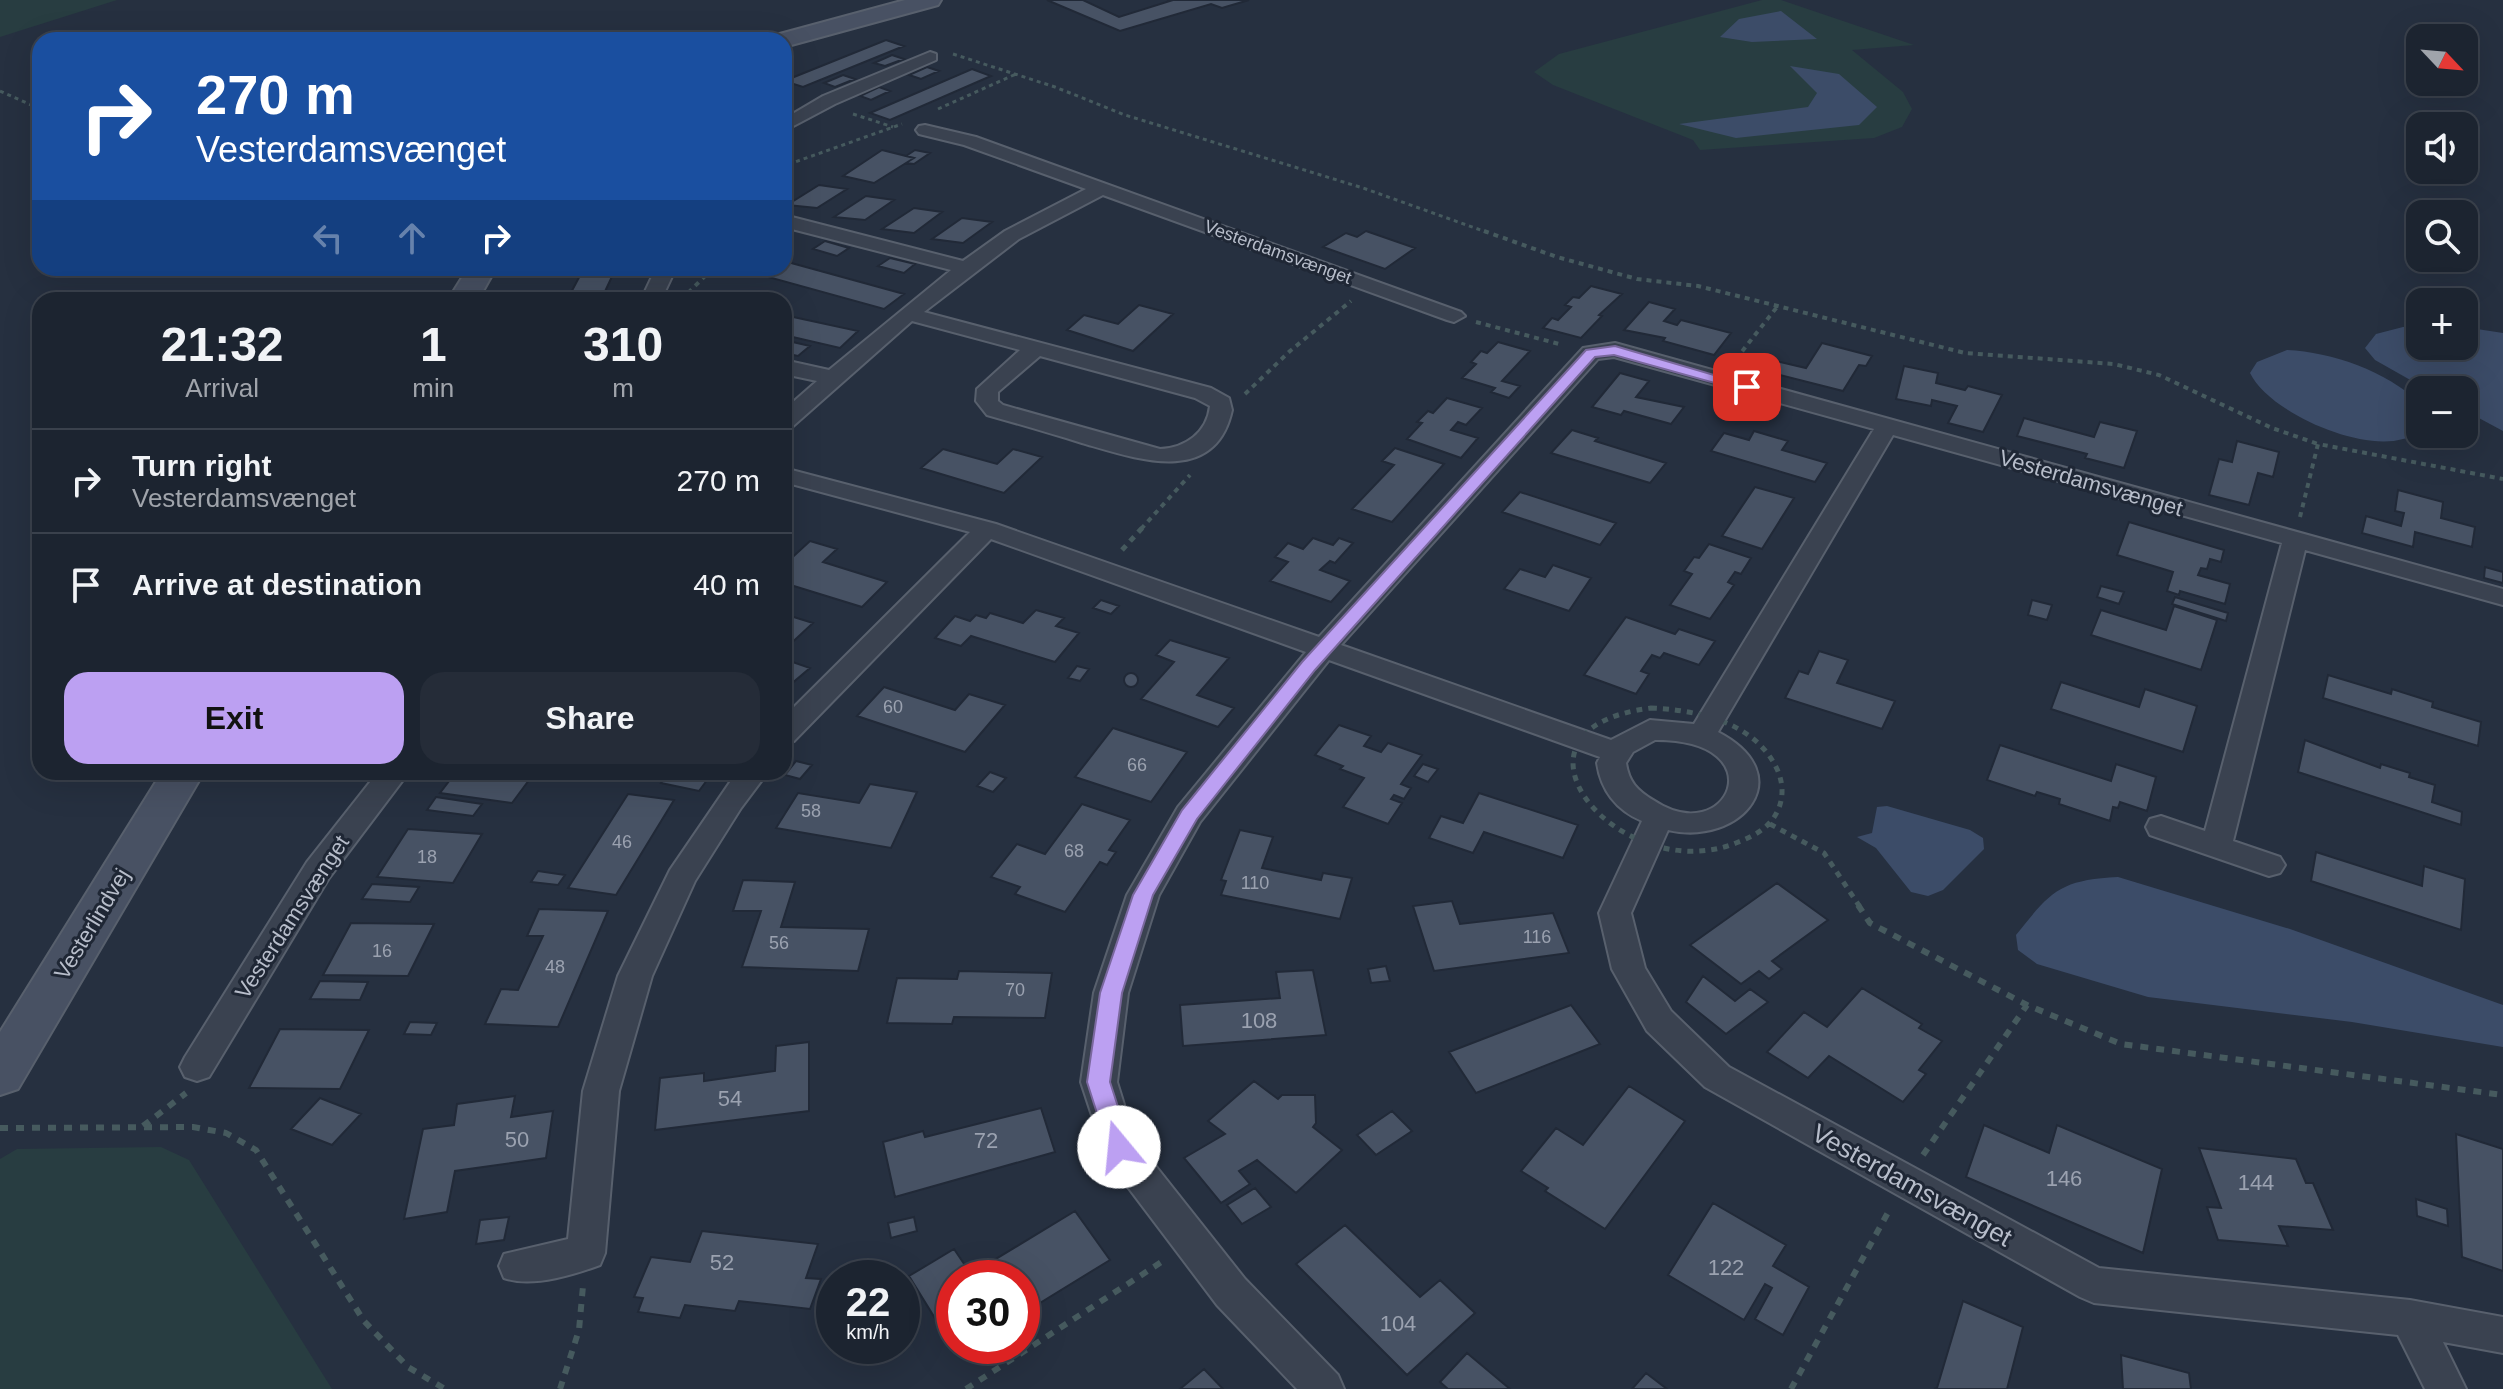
<!DOCTYPE html>
<meta charset="utf-8">
<style>
:root{--surface:#1c2430;--page:#252c38;--text:#f1f3f6;--muted:#a0a4ab;--line:#3a414c;--accent:#bca0f2}
body{margin:0;font-family:Helvetica,sans-serif;background:var(--page);color:var(--text);height:100vh;display:flex;flex-direction:column;font-size:30px;white-space:nowrap}
*{box-sizing:border-box;margin:0}
p{font-size:26px;color:var(--muted)}
.icon{flex:none;width:44px;height:44px;fill:none;stroke:currentColor;stroke-width:2;stroke-linecap:round;stroke-linejoin:round}
.map{position:relative;flex:1;overflow:hidden}
.drawer{position:absolute;left:32px;top:292px;width:760px;height:488px;display:flex;flex-direction:column;background:var(--surface);border-radius:24px;box-shadow:0 8px 32px #0002,0 0 0 2px var(--line)}
.drawer>*{flex:none}
.hud{position:absolute;left:32px;top:32px;width:760px;height:244px;border-radius:24px;box-shadow:0 8px 32px #0002,0 0 0 2px var(--line);background:#1a4fa0;color:#fff;overflow:hidden}
.needle{width:52px;rotate:116deg}
.controls{position:absolute;left:2406px;top:24px;display:grid;gap:16px}
.controls a{display:grid;place-items:center;width:72px;height:72px;border-radius:16px;background:var(--surface);box-shadow:0 8px 32px #0002,0 0 0 2px var(--line);font-size:40px}
.speed{position:absolute;left:816px;top:1260px;display:flex;gap:16px;font-size:40px;font-weight:700;text-align:center}
.speed>*{display:grid;place-content:center;width:104px;height:104px;border-radius:50%;background:var(--surface);box-shadow:0 8px 32px #0002,0 0 0 2px var(--line);line-height:1}
.speed small{font-size:20px;font-weight:400}
.speed .limit{border:12px solid #d22;background:#fff;color:#111}
.pin{position:absolute;display:grid;place-items:center;width:68px;height:68px;color:#fff;margin:-34px;border-radius:16px;box-shadow:0 4px 12px #0006}
.me{position:absolute;width:88px;margin:-44px;rotate:343deg;stroke-linejoin:round;filter:drop-shadow(0 0 6px #0008)}
.turn{display:flex;align-items:center;gap:28px;height:168px;padding:0 32px;font-size:36px}
.turn .icon{width:104px;height:104px;stroke-width:2.5}
.turn b{display:block;font-size:56px;line-height:68px}
.lanes{display:flex;align-items:center;height:76px;padding:0 32px;background:#0003;justify-content:center;gap:40px;direction:ltr}
.lanes .off{opacity:.35}
.eta{display:flex;justify-content:space-evenly;align-items:center;height:136px;text-align:center}
.eta b{font-size:48px;font-weight:600;line-height:56px}
.action{display:flex;gap:16px;margin-top:auto;padding:16px 32px}
.action a{flex:1;height:92px;border-radius:24px;background:var(--accent);color:#111;font-size:32px;font-weight:600;line-height:92px;text-align:center}
.action a+a{background:var(--page);color:var(--text)}
ul{padding:0;list-style:none}
li{display:flex;align-items:center;gap:24px;height:104px;padding:0 32px;border-top:2px solid var(--line)}
li div{flex:1}
li b{display:block;font-size:30px}
li em{font-style:normal}
.map>svg:first-child{display:block}
</style>
<div class="map">
<svg width="2503" height="1389" viewBox="0 0 2503 1389">
<rect width="100%" height="100%" fill="#263040"/>
<path fill="#283d41" d="M0,0H117L0,37Z
M1762,0H1781L1914,45L1852,50L1903,92L1912,109L1902,127L1874,138L1700,150L1693,140L1553,85L1534,72L1559,54Z
M161,1147L189,1160L332,1389H0V1159L17,1149Z"/>
<path fill="#3c4c68" d="M1781,11L1817,39L1752,42L1720,37L1739,19Z
M1790,66L1839,74L1877,107L1859,125L1736,138L1679,124L1808,107L1817,93Z
M2403,327H2420V346H2464V327L2503,333V431L2464,410V390H2428L2375,360L2365,348L2376,334Z
M2287,350C2332,352 2386,371 2420,403V432C2415,434 2409,438 2403,439C2359,452 2269,412 2250,373L2257,362Z
M1887,806L1970,830L1983,838L1984,849L1943,890L1928,896L1911,892L1876,848L1857,837L1872,833L1877,807Z
M2118,877L2290,929L2503,1005V1047L2352,1022L2148,997L2037,964L2018,950L2016,935C2051,891 2060,880 2118,877Z"/>
<path fill="#475264" stroke="#212937" stroke-width="2" d="M1047,0H1083L1119,17L1170,1L1167,0H1249L1222,8L1211,4L1120,31Z
M886,40L904,46L803,87L784,81Z
M892,55L904,59L885,66L874,63Z
M927,67L939,71L921,79L909,75Z
M972,69L991,76L890,120L870,113Z
M843,75L855,79L835,87L824,83Z
M879,87L890,91L871,100L860,96Z
M882,150L914,158L874,183L843,176Z
M915,150L930,153L914,164L906,163L914,158L906,156Z
M819,185L847,189L817,208L787,205Z
M866,196L894,200L865,220L834,217Z
M914,208L942,212L914,233L882,229Z
M962,218L992,222L963,243L932,239Z
M1366,231L1415,248L1385,269L1323,247L1346,233L1357,237Z
M825,241L849,248L837,256L813,249Z
M890,258L915,264L904,273L878,266Z
M784,261L904,294L884,309L750,272L756,268H784Z
M584,268H616L601,300H567Z
M628,268H648L643,277H623Z
M1591,286L1622,294L1599,315L1602,316L1581,338L1543,328L1552,318L1558,320L1571,307L1565,305L1573,297L1579,298Z
M1649,302L1675,309L1664,321L1677,325L1681,320L1731,333L1714,355L1663,341L1665,338L1624,330Z
M1139,305L1173,314L1133,351L1067,330L1084,315L1118,324Z
M784,315L858,331L840,348L784,335Z
M784,340L810,346L798,356L784,353Z
M1498,342L1530,351L1502,381L1520,386L1509,398L1491,392L1495,388L1462,378L1476,364L1471,362L1481,351L1487,353Z
M1822,343L1872,356L1866,366L1859,365L1843,391L1768,372L1776,361L1806,368Z
M1904,366L1938,373L1936,383L1965,390L1968,386L2002,395L1983,432L1948,423L1957,406L1932,400L1931,406L1896,399Z
M1620,373L1649,381L1636,397L1684,407L1671,424L1624,411L1621,415L1592,407Z
M1447,398L1482,408L1466,425L1458,422L1451,430L1478,438L1461,458L1407,439L1422,423L1417,422L1428,411L1433,413Z
M2024,418L2094,437L2100,422L2137,431L2124,468L2085,458L2087,454L2017,436Z
M1572,430L1598,438L1595,441L1666,463L1650,483L1551,453Z
M1754,431L1788,441L1782,450L1827,463L1815,482L1711,451L1724,433L1749,440Z
M2237,441L2279,452L2273,477L2258,473L2249,505L2209,495L2219,459L2232,462Z
M1395,448L1444,464L1392,522L1352,509L1394,465L1382,461Z
M943,449L997,464L1013,449L1042,457L1004,493L921,468Z
M1755,487L1794,498L1762,549L1722,536Z
M2398,490L2443,502L2441,518L2475,527L2472,547L2415,532L2413,547L2362,533L2366,516L2401,526L2404,513L2395,511Z
M1520,492L1616,523L1600,545L1502,512Z
M2129,522L2224,550L2221,562L2210,559L2207,569L2201,568L2198,575L2230,584L2225,604L2180,591L2179,595L2167,591L2173,572L2117,555Z
M1313,538L1333,545L1339,538L1353,543L1335,563L1330,561L1320,570L1350,581L1331,602L1270,581L1288,562L1275,557L1288,543L1303,549Z
M810,541L837,549L823,562L887,582L862,607L784,583V565Z
M1709,544L1751,558L1741,574L1735,572L1728,582L1734,585L1710,619L1670,605L1692,574L1684,571L1694,557L1699,558Z
M1553,565L1591,578L1569,611L1504,589L1520,569L1545,577Z
M2485,567L2503,572V583L2484,578Z
M2101,586L2124,592L2119,604L2097,597Z
M2175,597L2228,613L2226,621L2172,604Z
M1101,600L1119,606L1111,614L1093,608Z
M2032,600L2052,605L2047,620L2028,615Z
M2174,606L2217,620L2201,670L2091,635L2101,610L2166,630Z
M1036,610L1064,618L1056,626L1079,633L1055,662L971,636L961,646L935,638L955,616L970,621L976,615L986,618L990,613L1023,623Z
M784,614L813,623L784,650Z
M1626,617L1675,634L1679,629L1715,641L1699,665L1664,653L1660,658L1652,655L1641,671L1649,674L1636,694L1584,675Z
M1170,640L1229,658L1197,695L1234,708L1218,727L1141,699L1174,662L1156,655Z
M1819,651L1848,660L1837,683L1895,701L1882,729L1785,698L1799,671L1808,674Z
M784,659L810,668L784,690Z
M1077,666L1089,669L1080,681L1068,678Z
M1124 680a7 7 0 1 1 14 0a7 7 0 1 1-14 0Z
M2328,675L2391,694L2392,689L2433,702L2432,707L2481,722L2478,746L2323,698Z
M2061,682L2139,707L2145,689L2197,706L2183,752L2051,709Z
M884,687L955,710L969,694L1005,705L965,752L857,716Z
M1339,725L1371,736L1364,746L1381,752L1388,743L1422,755L1401,784L1411,788L1404,799L1394,795L1391,799L1402,803L1388,824L1343,807L1364,778L1340,769L1343,766L1315,755Z
M1113,728L1187,752L1151,802L1075,777Z
M2305,740L2380,768L2381,764L2410,773L2409,777L2435,785L2432,802L2462,812L2461,825L2298,772Z
M2000,745L2111,781L2116,764L2156,777L2147,811L2120,802L2118,808L2113,807L2110,821L2059,804L2060,799L2037,792L2035,796L1987,780Z
M796,761L812,765L800,779L785,775Z
M1423,764L1438,769L1428,782L1414,776Z
M284,772H340L338,777L280,779Z
M456,772H535L512,803L440,793Z
M669,772H713L699,791L661,783Z
M990,772L1006,778L993,792L977,786Z
M870,784L917,792L891,848L776,828L798,793L859,803Z
M1479,793L1578,825L1563,858L1484,832L1473,853L1429,838L1441,816L1463,823Z
M628,794L674,800L616,895L568,888Z
M436,797L482,804L473,816L427,810Z
M1082,804L1130,820L1109,850L1116,852L1107,865L1100,862L1065,912L1015,894L1020,887L991,877L1017,844L1045,854Z
M408,829L482,834L453,883L377,877Z
M1240,830L1273,837L1262,868L1321,880L1323,873L1352,878L1340,919L1221,895L1226,881L1221,880Z
M2316,852L2422,886L2424,866L2465,879L2461,930L2311,881Z
M538,871L565,875L558,885L531,882Z
M743,880L795,882L781,927L869,929L858,971L742,967L761,911H733Z
M1777,883L1828,920L1772,961L1782,969L1769,979L1759,971L1741,984L1690,945Z
M372,884L419,887L410,902L362,899Z
M1452,901L1460,924L1553,913L1569,953L1434,971L1413,906Z
M539,909L608,911L558,1027L485,1024L501,989L518,990L543,936H527Z
M351,923L434,924L408,976L323,975Z
M1386,966L1390,981L1371,983L1368,969Z
M1313,970L1326,1035L1183,1046L1180,1005L1280,998L1276,972Z
M959,971L1052,973L1045,1018L954,1017L952,1024L887,1023L897,978L957,979Z
M1703,976L1735,1001L1750,989L1768,1002L1726,1034L1686,1002Z
M320,981L368,982L360,1000L310,999Z
M1862,988L1922,1024L1919,1028L1942,1041L1919,1070L1926,1074L1903,1102L1829,1056L1808,1078L1767,1052L1804,1012L1827,1027Z
M1571,1005L1600,1044L1476,1093L1449,1052Z
M410,1022L437,1023L431,1035L404,1034Z
M280,1029L369,1030L340,1089L249,1088Z
M809,1042V1111L655,1130L660,1078L704,1073V1081L775,1071L776,1046Z
M1254,1081L1278,1099L1282,1095H1315L1316,1123L1313,1127L1342,1150L1296,1193L1257,1160L1239,1171L1250,1184L1221,1203L1184,1158L1225,1134L1208,1121Z
M1629,1086L1685,1121L1605,1229L1545,1191L1548,1188L1521,1171L1556,1128L1583,1145Z
M515,1096L511,1117L553,1111L546,1158L455,1171L447,1212L404,1219L423,1129L454,1125L457,1104Z
M320,1098L361,1114L332,1145L291,1129Z
M1041,1108L1055,1152L895,1197L883,1142L923,1131L925,1137Z
M1392,1111L1412,1131L1376,1155L1357,1135Z
M1984,1125L2049,1153L2057,1125L2162,1169L2143,1253L1966,1177Z
M2456,1134L2503,1149V1271L2462,1257Z
M2199,1148L2296,1159L2306,1183H2313L2333,1230L2279,1226L2288,1246L2218,1240L2207,1207L2221,1208Z
M1255,1188L1271,1207L1242,1224L1227,1205Z
M2416,1199L2447,1209L2448,1226L2417,1216Z
M1713,1203L1786,1245L1773,1266L1809,1287L1783,1335L1755,1319L1772,1288L1765,1284L1744,1320L1668,1275Z
M1075,1211L1110,1260L1022,1314V1278H954V1346H970L957,1354L909,1276L954,1249L971,1274Z
M509,1217L504,1240L476,1244L480,1220Z
M914,1217L917,1231L891,1238L888,1223Z
M1345,1225L1420,1297L1440,1280L1475,1313L1407,1375L1296,1264Z
M702,1231L818,1244L806,1278L821,1279L810,1309L739,1301L735,1311L685,1305L680,1318L638,1312L643,1298L634,1297L651,1257L690,1262Z
M1963,1301L2023,1327L2007,1389H1934L1937,1388Z
M1467,1353L1510,1389H1448L1440,1382Z
M2121,1355L2189,1373L2191,1389H2123Z
M1204,1369L1223,1389H1180Z
M1646,1373L1667,1389H1632Z"/>
<g fill="none" stroke-linecap="round" stroke-linejoin="round">
<defs>
<path id="street" d="M930,52L936,54V60L835,104L784,131V119L823,96Z
M925,125L976,137L1461,312L1465,316L1454,322L1447,320L1103,195L1019,239L924,312L1211,388L1229,398L1232,410C1215,488 1134,458 1082,443C1050,433 1019,424 987,415L976,401L977,389L1020,350L912,321L792,427L784,429V410L817,381L784,374V360L829,370L951,270L784,227V215L963,261L1005,231L1086,189L964,145L919,134L916,130L919,126ZM1040,356L1195,398L1210,406C1207,433 1185,448 1160,449L1003,405L998,401V392Z
M656,268H676L661,300H641Z
M1615,343L2503,589V605L2305,550L2233,841L2280,857L2285,865L2280,873L2269,876L2150,835L2146,827L2150,819L2161,816L2205,831L2282,543L1893,435L1718,732C1801,775 1742,847 1668,830L1631,913L1645,968L1671,1011L1729,1067L2099,1268L2410,1300L2503,1317V1353L2443,1342L2466,1389H2425L2398,1335L2094,1303L2080,1297L1705,1087L1647,1031L1612,969L1599,913L1642,821C1616,810 1601,790 1597,763L1600,757L1329,660L1200,822L1159,895L1128,993L1117,1082L1135,1140L1245,1279L1338,1375L1344,1389H1297L1217,1305L1106,1158L1081,1082L1094,993L1127,895L1178,807L1306,652L991,539L794,741L784,744V717L970,532L784,482V468L996,524L1319,637L1583,348ZM1614,357L1874,429L1694,724L1650,720L1611,740L1341,645L1598,359ZM1655,740C1777,739 1728,851 1653,800C1637,790 1629,782 1626,763L1633,752Z
M378,772H409L329,878L209,1077L197,1081L185,1077L180,1067L185,1057L307,862Z
M737,772H768L741,808L695,881L652,976L619,1091L605,1253L600,1265C573,1275 531,1288 504,1278L499,1266L504,1254L568,1239L583,1091L618,976L670,870Z"/>
<path id="secondary" d="M905,0H941L938,5L784,47V40H773L776,35Z
M468,268H496L478,300H448Z
M162,772H204L18,1089L0,1095V1032Z"/>
</defs>
<use href="#street" stroke="#58606d" stroke-width="4"/>
<use href="#secondary" stroke="#58606d" stroke-width="4"/>
<path stroke="#465a5e" stroke-width="3" stroke-dasharray="4 4" stroke-linecap="butt" d="M953,54L1055,87L1125,115L1363,188L1489,233
M0,91L40,109
M938,109L1016,74
M853,114L893,127
M784,172L795,162L902,124"/>
<path stroke="#465a5e" stroke-width="4" stroke-dasharray="5 5" stroke-linecap="butt" d="M1484,231L1557,257L1637,279L1698,286L1965,353L2114,364L2159,375L2272,428L2318,444
M681,300L705,276L708,268
M1476,322L1563,345
M1736,359L1777,307
M1245,394L1290,351L1351,301
M2300,517L2318,444L2503,479
M1141,529L1190,475"/>
<path stroke="#465a5e" stroke-width="5" stroke-dasharray="6 6" stroke-linecap="butt" d="M1122,550L1143,527
M1651,708C1697,710 1755,722 1777,769C1783,782 1784,797 1778,810C1770,828 1754,836 1736,843C1620,889 1484,729 1651,708Z
M1770,824L1824,853L1860,907"/>
<path stroke="#465a5e" stroke-width="6" stroke-dasharray="8 8" stroke-linecap="butt" d="M1858,905L1870,923L2027,1005L2121,1044L2503,1095
M143,1126L186,1093
M0,1128L193,1127L226,1133L256,1150L364,1321L408,1367L445,1389
M1923,1155L2027,1005
M560,1389L579,1330L583,1286
M966,1389L1163,1261
M1791,1389L1891,1207"/>
<use href="#street" fill="#3a4250" fill-rule="evenodd"/>
<use href="#secondary" fill="#485163" fill-rule="evenodd"/>
</g>
<path fill="#bca0f2" stroke="#7a689d" stroke-width="2" d="M1615,346L1755,387L1747,392L1614,355L1595,357L1315,670L1197,819L1153,895L1122,993L1110,1082L1131,1147L1127,1154L1119,1157L1110,1154L1087,1082L1100,993L1133,895L1182,810L1302,662L1586,350Z"/>
<g text-anchor="middle" dominant-baseline="central" stroke-width="6" stroke-linejoin="round" paint-order="stroke">
<g font-size="18" fill="#b7bdca" stroke="#1f2735">
<text transform="translate(1278 252) rotate(20)">Vesterdamsvænget</text>
</g>
<g font-size="18" fill="#9ba2b0">
<text x="893" y="707">60</text>
<text x="1137" y="765">66</text>
<text x="811" y="811">58</text>
<text x="622" y="842">46</text>
<text x="1074" y="851">68</text>
<text x="427" y="857">18</text>
<text x="1255" y="883">110</text>
<text x="1537" y="937">116</text>
<text x="779" y="943">56</text>
<text x="382" y="951">16</text>
<text x="555" y="967">48</text>
<text x="1015" y="990">70</text>
</g>
<g font-size="22" fill="#b7bdca" stroke="#1f2735">
<text transform="translate(2091 483) rotate(16)">Vesterdamsvænget</text>
<text transform="translate(292 917) rotate(-57)">Vesterdamsvænget</text>
<text transform="translate(92 924) rotate(-59)">Vesterlindvej</text>
</g>
<g font-size="22" fill="#9ba2b0">
<text x="1259" y="1020">108</text>
<text x="730" y="1098">54</text>
<text x="517" y="1139">50</text>
<text x="986" y="1140">72</text>
<text x="2064" y="1178">146</text>
<text x="2256" y="1182">144</text>
<text x="722" y="1262">52</text>
<text x="1726" y="1267">122</text>
<text x="1398" y="1323">104</text>
</g>
<g font-size="26" fill="#b7bdca" stroke="#1f2735">
<text transform="translate(1912 1185) rotate(29)">Vesterdamsvænget</text>
</g>
</g>
</svg>
<div class="controls">
<a><svg class="needle" viewBox="-14 -14 28 28"><path d="M0-13l5 13h-10z" fill="#e53935"/><path d="M0 13l5-13h-10z" fill="#a0a4ab"/></svg></a>
<a><svg class="icon" aria-label="sound" viewBox="0 0 24 24"><path d="M4 9h4l5-4v14l-5-4H4zM17 9q2 3 0 6"/></svg></a>
<a><svg class="icon" aria-label="search" viewBox="0 0 24 24"><circle cx="10" cy="10" r="6"/><path d="M15 15l6 6"/></svg></a>
<a>+</a>
<a>−</a>
</div>
<div class="speed"><div>22<small>km/h</small></div><div class="limit">30</div></div>
<div class="pin" style="left:1747px;top:387px;background:#d93025"><svg class="icon" aria-label="arrive" viewBox="0 0 24 24"><path d="M6 21V4h12l-3 4 3 4H6"/></svg></div>
<svg class="me" style="left:1119px;top:1147px" viewBox="-20 -20 40 40"><circle r="19" fill="#fff"/><path d="M0-13L10 11 0 6-10 11z" fill="#bca0f2"/></svg>
<div class="hud">
<div class="turn"><svg class="icon" aria-label="right" viewBox="0 0 24 24"><path d="M7 20v-9h11M14 6l5 5-5 5"/></svg><div><b>270 m</b>Vesterdamsvænget</div></div>
<div class="lanes"><svg class="icon off" aria-label="left" viewBox="0 0 24 24"><path d="M17 20v-9H6M10 6l-5 5 5 5"/></svg><svg class="icon off" aria-label="ahead" viewBox="0 0 24 24"><path d="M12 20V5M6 11l6-6 6 6"/></svg><svg class="icon" aria-label="right" viewBox="0 0 24 24"><path d="M7 20v-9h11M14 6l5 5-5 5"/></svg></div>
</div>
<section class="drawer">
<div class="eta">
<div><b>21:32</b><p>Arrival</p></div>
<div><b>1</b><p>min</p></div>
<div><b>310</b><p>m</p></div>
</div>
<ul>
<li><svg class="icon" aria-label="right" viewBox="0 0 24 24"><path d="M7 20v-9h11M14 6l5 5-5 5"/></svg><div><b>Turn right</b><p>Vesterdamsvænget</p></div><em>270 m</em></li>
<li><svg class="icon" aria-label="arrive" viewBox="0 0 24 24"><path d="M6 21V4h12l-3 4 3 4H6"/></svg><div><b>Arrive at destination</b></div><em>40 m</em></li>
</ul>
<div class="action"><a>Exit</a><a>Share</a></div>
</section>
</div>
